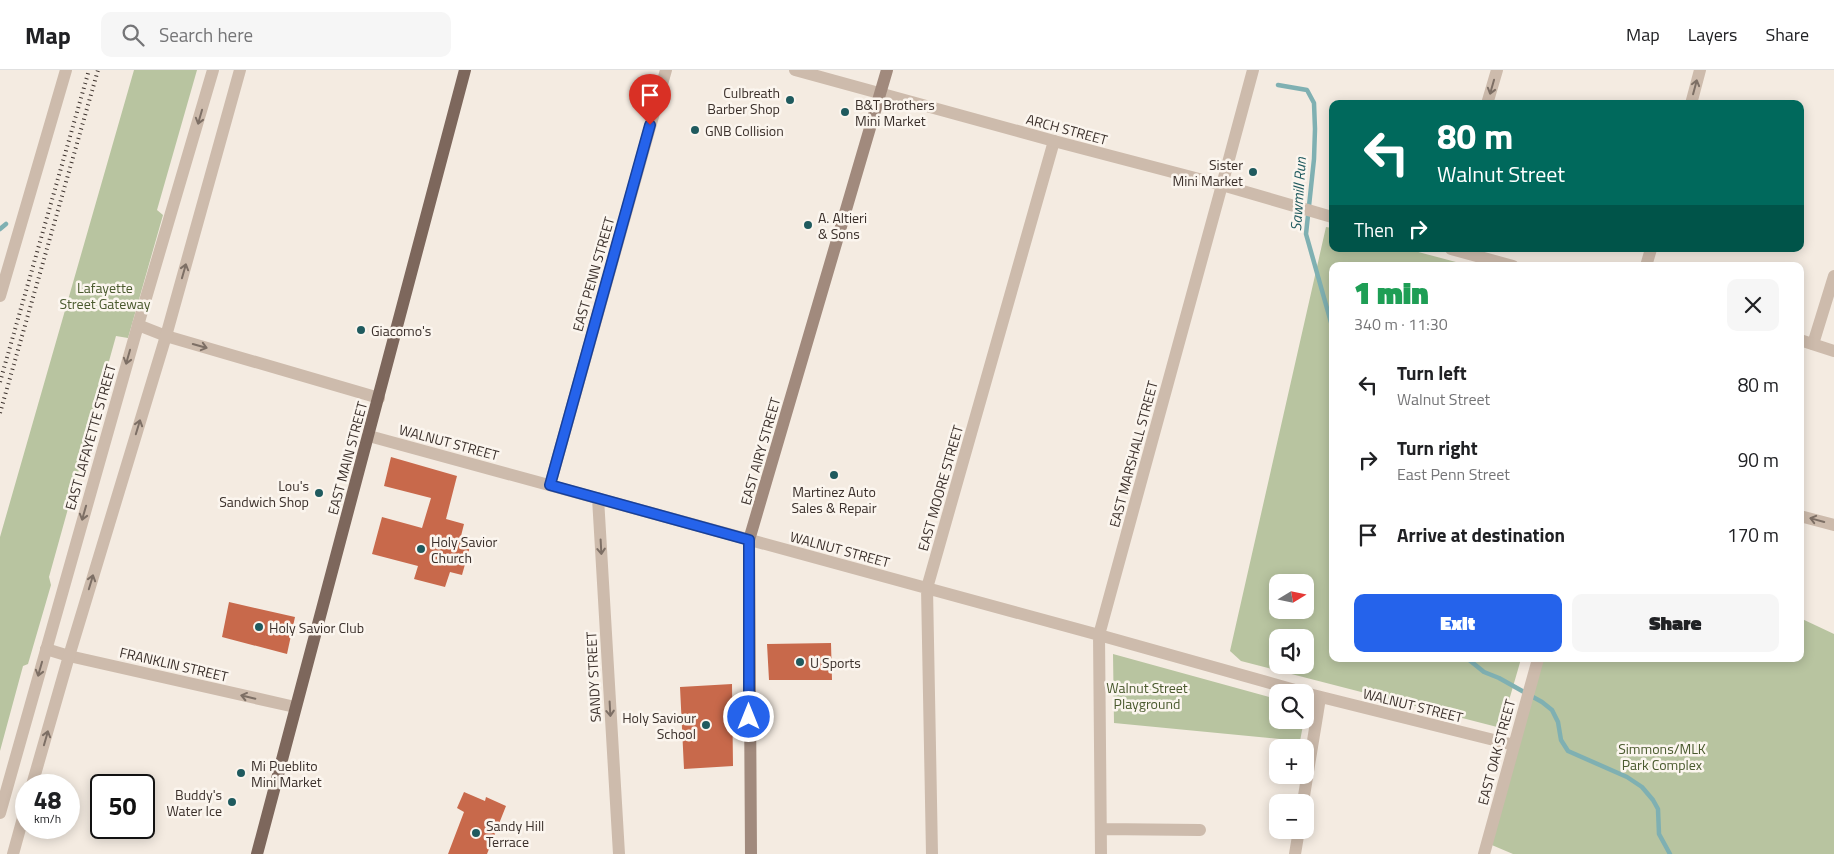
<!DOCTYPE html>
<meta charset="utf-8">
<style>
:root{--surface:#fff;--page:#f6f6f6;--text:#202124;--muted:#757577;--line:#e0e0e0;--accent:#2563eb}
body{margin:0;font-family:"Titillium Web",sans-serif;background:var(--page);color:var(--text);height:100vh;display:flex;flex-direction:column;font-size:19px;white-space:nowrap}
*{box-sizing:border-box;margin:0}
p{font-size:16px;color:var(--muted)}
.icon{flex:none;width:28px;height:28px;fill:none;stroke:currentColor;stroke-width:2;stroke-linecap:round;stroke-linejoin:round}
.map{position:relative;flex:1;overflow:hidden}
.sheet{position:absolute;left:1329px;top:192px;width:475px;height:400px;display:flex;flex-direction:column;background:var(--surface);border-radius:10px;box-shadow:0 2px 12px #0003}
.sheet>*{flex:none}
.guide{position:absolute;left:1329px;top:30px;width:475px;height:152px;border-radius:10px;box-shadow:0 2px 12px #0003;background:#00695c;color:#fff;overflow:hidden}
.needle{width:32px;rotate:80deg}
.tools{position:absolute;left:1269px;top:504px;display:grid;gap:10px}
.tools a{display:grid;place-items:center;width:45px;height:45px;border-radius:10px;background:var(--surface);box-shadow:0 2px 12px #0003;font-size:25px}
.speed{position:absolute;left:15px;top:704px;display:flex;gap:10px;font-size:25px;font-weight:700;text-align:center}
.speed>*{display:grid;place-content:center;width:65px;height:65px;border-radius:50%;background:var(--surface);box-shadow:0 2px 12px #0003;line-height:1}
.speed small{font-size:12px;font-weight:400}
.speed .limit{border:2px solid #111;border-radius:8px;background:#fff;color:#111}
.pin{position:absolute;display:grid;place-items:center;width:42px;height:42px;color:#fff;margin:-51px -21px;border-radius:50% 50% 50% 0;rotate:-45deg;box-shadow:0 0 5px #0007}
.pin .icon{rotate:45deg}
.me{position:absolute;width:55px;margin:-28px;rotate:0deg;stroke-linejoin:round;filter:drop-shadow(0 0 4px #0008)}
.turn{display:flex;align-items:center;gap:18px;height:105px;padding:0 25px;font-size:22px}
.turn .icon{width:65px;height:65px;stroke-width:2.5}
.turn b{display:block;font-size:35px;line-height:42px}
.then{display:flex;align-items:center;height:48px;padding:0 25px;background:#0003;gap:10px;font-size:19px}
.round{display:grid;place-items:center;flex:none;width:52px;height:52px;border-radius:10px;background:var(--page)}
.headline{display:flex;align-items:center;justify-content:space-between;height:85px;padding:0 25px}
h1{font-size:30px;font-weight:800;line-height:38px;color:#1e9e55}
.cta{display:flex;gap:10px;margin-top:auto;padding:10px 25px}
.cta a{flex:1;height:58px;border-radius:10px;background:var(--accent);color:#fff;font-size:20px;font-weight:800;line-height:58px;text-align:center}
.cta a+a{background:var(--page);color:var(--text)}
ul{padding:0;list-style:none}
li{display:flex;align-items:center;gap:15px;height:75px;padding:0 25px}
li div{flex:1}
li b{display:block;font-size:19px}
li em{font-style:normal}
header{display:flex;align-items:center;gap:30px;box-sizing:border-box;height:70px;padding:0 25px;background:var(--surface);border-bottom:1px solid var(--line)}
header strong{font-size:24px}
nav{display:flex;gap:28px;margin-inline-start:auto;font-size:18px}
.search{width:350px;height:45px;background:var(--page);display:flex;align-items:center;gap:12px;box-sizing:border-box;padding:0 18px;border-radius:10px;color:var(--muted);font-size:19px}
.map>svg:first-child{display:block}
</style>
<header>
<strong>Map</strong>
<div class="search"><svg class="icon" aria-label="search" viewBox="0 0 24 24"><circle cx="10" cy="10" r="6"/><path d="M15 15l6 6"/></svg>Search here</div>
<nav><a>Map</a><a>Layers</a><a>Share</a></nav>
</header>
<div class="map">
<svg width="1834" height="784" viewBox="0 0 1834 784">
<rect width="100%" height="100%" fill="#f4ebe1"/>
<path fill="#b8c4a0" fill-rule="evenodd" d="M134,0H197L157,140L163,145L128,268L116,266L49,507L51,515L28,594L23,596L0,681V467Z
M1326,157L1332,158V179H1407L1471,196H1332V589H1521L1501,658L1241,591L1230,581ZM1278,512H1305V540H1278ZM1278,568H1305V595H1278Z
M1800,548L1834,564V784H1513L1487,773L1538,589H1800Z
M1113,584L1277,629L1278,650H1304L1300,671L1114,653Z"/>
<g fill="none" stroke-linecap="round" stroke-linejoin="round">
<path stroke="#7fb0b2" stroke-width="4.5" d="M1278,15L1307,20L1314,33L1315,59L1314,89L1306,164L1332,256
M0,159L6,154
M1468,589L1484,602L1499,608L1542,632L1552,640L1558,652L1561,670L1568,681L1627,707L1642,717L1653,730L1658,739L1659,764L1670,784"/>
</g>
<path fill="#c8694b" d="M391,387L457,406L446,449L464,454L460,470L471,473L462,505L450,502L445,517L414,509L418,496L372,484L382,447L422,458L431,428L384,416Z
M229,532L295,547L287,584L222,567Z
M831,573L832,610H769L767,574Z
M732,614L733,696L684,699L680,617Z
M464,722L485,731L486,727L506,736L487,784H448L464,742L457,738Z"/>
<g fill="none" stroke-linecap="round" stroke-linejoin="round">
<path stroke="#cdbbac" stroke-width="12" d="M1487,34L1497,0
M1691,34L1700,0
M1646,196L1651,179
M0,226L66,0
M138,255L166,266L379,328
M1813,274L1834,206
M369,366L1099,565L1302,622
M550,415L666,0
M598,428L619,784
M1800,446L1834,455
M46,579L69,586L295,637
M1305,623L1514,675
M1303,732L1320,628
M1101,759L1200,760
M932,784L927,518L1054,71
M1101,784L1099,565L1222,115
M1295,784L1299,760
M1484,784L1538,589"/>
<path stroke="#cdbbac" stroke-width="12" d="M795,0L1054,71L1222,115L1332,147
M1222,115L1253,0
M1451,179L1513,196
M1800,270L1834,281
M32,715L69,586L166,266L240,0
M0,743L138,255L213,0
M13,784L26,737"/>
<path stroke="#a18a7d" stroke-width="12" d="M751,784L749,470L887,0"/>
<path stroke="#7d675c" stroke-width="12" d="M257,784L465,0"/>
<path stroke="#3b302b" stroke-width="4" stroke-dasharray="1 4" stroke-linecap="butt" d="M0,312L89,0
M0,343L98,0"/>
</g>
<defs><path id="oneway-shaft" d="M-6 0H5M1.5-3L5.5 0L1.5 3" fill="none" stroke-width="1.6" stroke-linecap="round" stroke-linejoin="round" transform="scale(1.25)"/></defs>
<g stroke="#7d6f65">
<use href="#oneway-shaft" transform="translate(1492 17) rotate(106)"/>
<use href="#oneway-shaft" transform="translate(1695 17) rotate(-75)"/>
<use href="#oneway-shaft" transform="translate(200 47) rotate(106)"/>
<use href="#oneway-shaft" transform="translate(184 201) rotate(-74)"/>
<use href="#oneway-shaft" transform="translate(200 276) rotate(16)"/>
<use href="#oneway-shaft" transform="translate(128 287) rotate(106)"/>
<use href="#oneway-shaft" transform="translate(138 357) rotate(-73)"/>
<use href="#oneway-shaft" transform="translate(84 443) rotate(106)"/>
<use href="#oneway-shaft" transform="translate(1817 450) rotate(-165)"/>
<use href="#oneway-shaft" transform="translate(601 477) rotate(87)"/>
<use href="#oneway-shaft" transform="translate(91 512) rotate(-73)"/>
<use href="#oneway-shaft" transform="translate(40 599) rotate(106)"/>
<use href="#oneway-shaft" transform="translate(248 627) rotate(-167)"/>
<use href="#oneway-shaft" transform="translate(610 639) rotate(87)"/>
<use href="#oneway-shaft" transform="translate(46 668) rotate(-74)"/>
</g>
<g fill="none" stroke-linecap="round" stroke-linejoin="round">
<defs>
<path id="route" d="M650,55L550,415L749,470V647"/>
</defs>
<use href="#route" stroke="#184099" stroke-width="12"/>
<use href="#route" stroke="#2563eb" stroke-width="9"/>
</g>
<g fill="#1f5a5e" stroke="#fbf5ee" stroke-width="2">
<circle cx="790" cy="30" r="5"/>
<circle cx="845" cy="42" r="5"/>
<circle cx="695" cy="60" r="5"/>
<circle cx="1253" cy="102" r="5"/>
<circle cx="808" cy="155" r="5"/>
<circle cx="361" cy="260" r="5"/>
<circle cx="834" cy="405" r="5"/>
<circle cx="319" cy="423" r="5"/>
<circle cx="421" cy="479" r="5"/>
<circle cx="259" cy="557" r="5"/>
<circle cx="800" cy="592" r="5"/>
<circle cx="706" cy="655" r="5"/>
<circle cx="241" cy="703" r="5"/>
<circle cx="232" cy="732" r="5"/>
<circle cx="476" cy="763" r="5"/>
</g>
<g text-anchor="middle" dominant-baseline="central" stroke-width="5" stroke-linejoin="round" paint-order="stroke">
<g font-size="14" fill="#3b302b" stroke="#fbf5ee" text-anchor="start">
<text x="780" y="22" text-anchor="end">Culbreath<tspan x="780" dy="16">Barber Shop</tspan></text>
<text x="855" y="34">B&amp;T Brothers<tspan x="855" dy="16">Mini Market</tspan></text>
<text x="705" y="60">GNB Collision</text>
<text x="1243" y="94" text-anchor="end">Sister<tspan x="1243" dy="16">Mini Market</tspan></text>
<text x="818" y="147">A. Altieri<tspan x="818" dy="16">&amp; Sons</tspan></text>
<text x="371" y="260">Giacomo's</text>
<text x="309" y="415" text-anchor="end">Lou's<tspan x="309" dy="16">Sandwich Shop</tspan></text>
<text x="834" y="421" text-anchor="middle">Martinez Auto<tspan x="834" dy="16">Sales &amp; Repair</tspan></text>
<text x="431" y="471">Holy Savior<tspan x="431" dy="16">Church</tspan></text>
<text x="269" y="557">Holy Savior Club</text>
<text x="810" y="592">U Sports</text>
<text x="696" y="647" text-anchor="end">Holy Saviour<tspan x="696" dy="16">School</tspan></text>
<text x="251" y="695">Mi Pueblito<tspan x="251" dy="16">Mini Market</tspan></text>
<text x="222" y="724" text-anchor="end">Buddy's<tspan x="222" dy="16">Water Ice</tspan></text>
<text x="486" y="755">Sandy Hill<tspan x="486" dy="16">Terrace</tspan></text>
</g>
<g font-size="14" fill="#3b302b" stroke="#fbf5ee">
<text transform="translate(1067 59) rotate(15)">ARCH STREET</text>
<text transform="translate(593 204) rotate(-74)">EAST PENN STREET</text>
<text transform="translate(90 367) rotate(-74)">EAST LAFAYETTE STREET</text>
<text transform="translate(449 372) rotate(15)">WALNUT STREET</text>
<text transform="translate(760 381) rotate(-74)">EAST AIRY STREET</text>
<text transform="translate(1133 384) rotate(-75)">EAST MARSHALL STREET</text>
<text transform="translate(347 388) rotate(-75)">EAST MAIN STREET</text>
<text transform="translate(940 418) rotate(-74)">EAST MOORE STREET</text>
<text transform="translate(840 479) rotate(15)">WALNUT STREET</text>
<text transform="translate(174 594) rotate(13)">FRANKLIN STREET</text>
<text transform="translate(593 607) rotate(-93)">SANDY STREET</text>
<text transform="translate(1413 635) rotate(14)">WALNUT STREET</text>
<text transform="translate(1496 682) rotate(-75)">EAST OAK STREET</text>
</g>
<g font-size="14" fill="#4a5a2e" stroke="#fbf5ee">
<text x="105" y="217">Lafayette<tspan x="105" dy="16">Street Gateway</tspan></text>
<text x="1147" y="617">Walnut Street<tspan x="1147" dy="16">Playground</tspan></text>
<text x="1662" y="678">Simmons/MLK<tspan x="1662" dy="16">Park Complex</tspan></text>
</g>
<g font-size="15" font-style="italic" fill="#1f5a5e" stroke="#fbf5ee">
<text transform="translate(1298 124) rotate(-86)">Sawmill Run</text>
</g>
</g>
</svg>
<div class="tools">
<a><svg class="needle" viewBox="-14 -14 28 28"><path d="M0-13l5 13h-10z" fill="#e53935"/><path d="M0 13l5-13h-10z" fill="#757577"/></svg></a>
<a><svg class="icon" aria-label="sound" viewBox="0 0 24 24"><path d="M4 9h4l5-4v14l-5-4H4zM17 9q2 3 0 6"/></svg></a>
<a><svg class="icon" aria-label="search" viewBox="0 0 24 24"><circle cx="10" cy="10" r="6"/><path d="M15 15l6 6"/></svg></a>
<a>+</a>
<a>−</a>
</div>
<div class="speed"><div>48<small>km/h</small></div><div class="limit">50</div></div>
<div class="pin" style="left:650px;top:55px;background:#d93025"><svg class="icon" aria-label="arrive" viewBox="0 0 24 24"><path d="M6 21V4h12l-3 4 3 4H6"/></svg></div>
<svg class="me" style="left:749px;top:647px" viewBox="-20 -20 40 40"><circle r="17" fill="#2563eb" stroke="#fff" stroke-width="3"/><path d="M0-11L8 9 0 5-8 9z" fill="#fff"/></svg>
<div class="guide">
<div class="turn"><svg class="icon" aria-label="left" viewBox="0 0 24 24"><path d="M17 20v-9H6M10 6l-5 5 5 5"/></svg><div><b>80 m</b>Walnut Street</div></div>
<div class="then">Then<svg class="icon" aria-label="right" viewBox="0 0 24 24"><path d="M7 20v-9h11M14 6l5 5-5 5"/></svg></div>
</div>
<section class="sheet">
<div class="headline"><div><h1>1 min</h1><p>340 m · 11:30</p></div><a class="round"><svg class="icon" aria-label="close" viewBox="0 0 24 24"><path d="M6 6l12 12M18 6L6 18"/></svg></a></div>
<ul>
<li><svg class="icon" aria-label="left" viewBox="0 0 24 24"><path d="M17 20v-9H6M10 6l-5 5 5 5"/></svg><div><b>Turn left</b><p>Walnut Street</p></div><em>80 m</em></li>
<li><svg class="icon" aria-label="right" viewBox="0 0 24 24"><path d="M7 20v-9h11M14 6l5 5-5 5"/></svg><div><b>Turn right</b><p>East Penn Street</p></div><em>90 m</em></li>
<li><svg class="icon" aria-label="arrive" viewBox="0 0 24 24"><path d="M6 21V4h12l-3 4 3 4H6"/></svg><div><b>Arrive at destination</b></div><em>170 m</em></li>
</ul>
<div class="cta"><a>Exit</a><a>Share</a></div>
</section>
</div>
